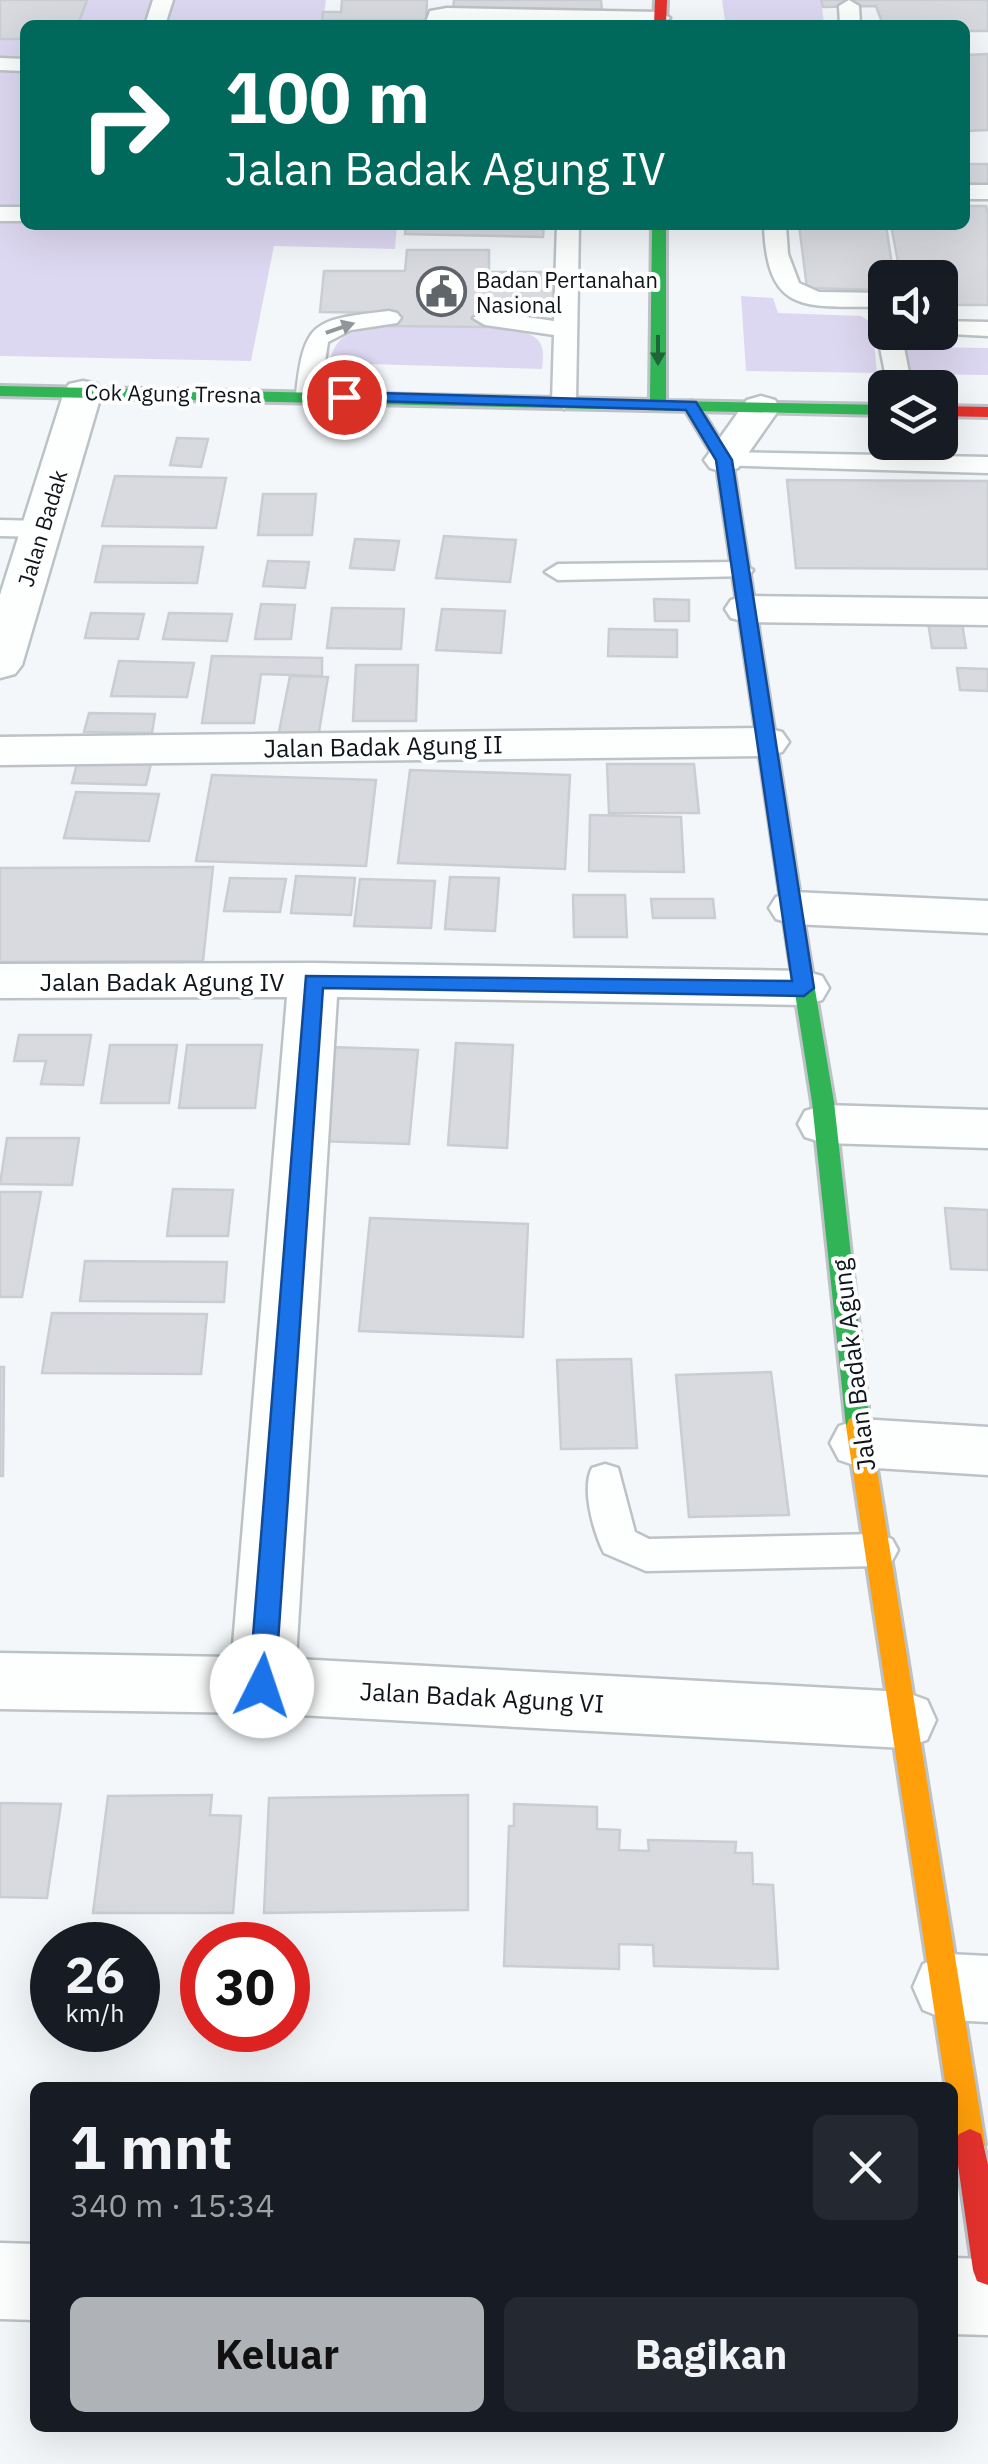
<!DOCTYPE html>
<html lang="id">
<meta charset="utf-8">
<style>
:root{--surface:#171b24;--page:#242831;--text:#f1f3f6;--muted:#9ea1a6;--accent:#afb3b7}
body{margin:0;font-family:"IBM Plex Sans",sans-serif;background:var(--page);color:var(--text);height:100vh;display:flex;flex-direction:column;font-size:38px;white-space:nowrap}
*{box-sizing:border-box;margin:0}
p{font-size:32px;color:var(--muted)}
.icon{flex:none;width:55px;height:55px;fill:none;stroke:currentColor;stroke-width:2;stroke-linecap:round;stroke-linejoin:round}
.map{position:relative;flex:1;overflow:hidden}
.drawer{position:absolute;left:30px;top:2082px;width:928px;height:350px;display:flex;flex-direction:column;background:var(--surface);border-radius:15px;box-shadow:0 10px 40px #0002}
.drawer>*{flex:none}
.hud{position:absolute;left:20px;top:20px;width:950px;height:210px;border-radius:15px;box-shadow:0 10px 40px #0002;background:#00695c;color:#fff;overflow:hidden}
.tools{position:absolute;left:868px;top:260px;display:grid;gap:20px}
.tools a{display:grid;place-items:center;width:90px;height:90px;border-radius:15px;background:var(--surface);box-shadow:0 10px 40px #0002;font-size:50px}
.speed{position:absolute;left:30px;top:1922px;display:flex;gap:20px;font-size:50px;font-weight:700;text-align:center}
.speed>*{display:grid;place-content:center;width:130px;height:130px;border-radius:50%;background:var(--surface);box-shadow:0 10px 40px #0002;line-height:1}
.speed small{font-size:25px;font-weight:400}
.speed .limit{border:15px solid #d22;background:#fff;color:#111}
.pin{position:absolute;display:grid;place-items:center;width:85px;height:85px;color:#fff;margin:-42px;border:5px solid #fff;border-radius:50%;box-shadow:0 2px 10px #0007}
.me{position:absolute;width:110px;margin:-55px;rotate:4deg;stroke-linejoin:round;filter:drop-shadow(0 0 8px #0008)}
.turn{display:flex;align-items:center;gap:35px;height:210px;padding:0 40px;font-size:45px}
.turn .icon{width:130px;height:130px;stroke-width:2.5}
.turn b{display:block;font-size:70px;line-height:85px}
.round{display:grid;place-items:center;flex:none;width:105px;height:105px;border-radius:15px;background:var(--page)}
.headline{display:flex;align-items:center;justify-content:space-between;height:170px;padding:0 40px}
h1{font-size:60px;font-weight:700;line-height:75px}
.cta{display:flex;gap:20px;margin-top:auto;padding:20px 40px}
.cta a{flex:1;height:115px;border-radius:15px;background:var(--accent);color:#111;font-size:40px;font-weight:700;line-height:115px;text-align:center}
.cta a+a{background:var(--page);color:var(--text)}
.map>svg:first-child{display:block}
</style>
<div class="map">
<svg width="988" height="2464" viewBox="0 0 988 2464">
<rect width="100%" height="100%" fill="#f3f7fa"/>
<path fill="#ddd8f1" d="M0,0H326L323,20H415L414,25H25V225H397L395,249L274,246L251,361L0,356Z
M722,0H821L824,23L725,21Z
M741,296L773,298L778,313L861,316L872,323L877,373L746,371Z
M388,326C422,326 512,317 537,339C545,347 543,359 542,369L330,363C334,331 360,329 388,326Z
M906,347L988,348V375L910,374Z"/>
<path fill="#d8dae0" stroke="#caced3" stroke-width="2.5" d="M0,0H87L78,25H25V39H0Z
M342,0H427L426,20H322L323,12H341Z
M454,0H601L602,11L453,10Z
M821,0H988V31H965V25H883L876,6L823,7Z
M821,0H988V31H965V25H883L876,6L823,7Z
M486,21L569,22V25H485Z
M988,54V130L965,131V55Z
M965,164H988V185L965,184Z
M965,206H986L988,215V305H940V278H901L891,225H965Z
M406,225H544L543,237L405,234Z
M799,225H886L894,278H885V290L807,288Z
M407,250H489V272H559L560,315L485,314V327L388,326L389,313L320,312L324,271H405Z
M177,438L208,439L201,467L170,465Z
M115,476L226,478L216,528L102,526Z
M787,480L988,481V569L796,568Z
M263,494H316L312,535H258Z
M444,536L516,540L510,582L436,578Z
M355,539L399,541L394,570L350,568Z
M103,546L203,547L197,583L95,582Z
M268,561L309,562L305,588L263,586Z
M654,599L689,600V621H655Z
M261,604L295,605L291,639H255Z
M332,608L404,609L401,649L327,648Z
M442,609L505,611L501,653L436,650Z
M91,613L144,614L138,639L85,638Z
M169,613L232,614L227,641L163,639Z
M928,622L962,623L966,648H932Z
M609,629L677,630V657L608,656Z
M212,656L322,658V676L261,674L254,723H202Z
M119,661L194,663L187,697L111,696Z
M356,665H418L416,721H353Z
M957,668L988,669V691L960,690Z
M290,676L328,677L318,738L278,737Z
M89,713L155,714L152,733L84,732Z
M80,752L153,755L146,785L72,783Z
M607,764H694L699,813H609Z
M410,770L570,775L565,869L398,863Z
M212,775L376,780L366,866L196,861Z
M76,792L159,794L149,841L64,838Z
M590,815L681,817L684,872L589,871Z
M213,867L203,961L0,962V868Z
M296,876L355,878L351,915L291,913Z
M450,877L499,878L495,931L445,929Z
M230,878L286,879L280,912L224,911Z
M360,879L435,881L431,928L354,926Z
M573,895H625L627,937H574Z
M651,899H713L715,918H653Z
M19,1035H91L83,1085L41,1084L46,1061H14Z
M456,1043L513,1045L507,1148L448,1145Z
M110,1045H177L169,1103H101Z
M187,1045H262L255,1108H179Z
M330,1047L418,1050L409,1144L318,1141Z
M7,1138H79L72,1185L0,1184Z
M173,1189L233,1190L228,1236H167Z
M0,1192H41L22,1297H0Z
M945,1208L988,1210V1270L951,1269Z
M370,1218L528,1224L523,1337L359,1331Z
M85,1261L227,1262L224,1302L80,1301Z
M52,1313L207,1314L201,1374L42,1373Z
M631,1359L637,1448L561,1449L557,1360Z
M0,1367H4L3,1476H0Z
M771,1372L789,1515L689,1517L676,1375Z
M212,1795L210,1815L241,1816L233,1913H93L108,1796Z
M468,1795V1910L264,1913L269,1798Z
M0,1803L61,1804L47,1898L0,1897Z
M514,1804L597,1807V1829L620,1830L619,1850L649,1851L648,1840L736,1842L735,1853H752L753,1884L773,1885L778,1969L654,1966L653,1945L619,1944V1969L504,1966L509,1826H514Z"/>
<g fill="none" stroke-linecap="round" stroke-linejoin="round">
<defs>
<path id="lane" d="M153,0H173L165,25H145Z
M849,0L859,6L860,25H840L839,6Z
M447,8L660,12L670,18L660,24L447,20L445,25H425L430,11Z
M0,58L25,59V71L0,70Z
M965,185H988V199H965Z
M0,207H25V221H0Z
M557,225H579L576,402L564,409L552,402L554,335L485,325L473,318L485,311L554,321Z
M764,225H786L788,254L799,283L819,292L885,293V307C809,305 767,319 764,225Z
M389,311L397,313L401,318L397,323L351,330L328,342L320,396L308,403L299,401L296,396C304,319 314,320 389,311Z
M940,321L988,322V336L932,333L940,332Z
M885,326V332H901L912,388H888L877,332Z
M724,452L988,457V473L715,465L711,460Z
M0,520L43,521L56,529L43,537L0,536Z
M740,562L753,570L749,576L558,580L545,572L558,564Z
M605,1464L618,1468L635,1532L649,1539L878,1534L892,1539L898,1550L892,1561L878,1566L646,1571L604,1553C594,1533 581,1489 592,1468Z"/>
<path id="street" d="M83,381L97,384L102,392L22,665L15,674L0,678V595L64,392L69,384Z
M761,396L775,400L780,408L738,468L724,472L710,468L704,460L710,452L747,400Z
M746,596L988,599V625L746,622L731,618L725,609L731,600Z
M766,728L782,732L789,742L782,752L766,756L0,765V737Z
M793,892L988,901V933L793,924L776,919L769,908L776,897Z
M313,963L804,971L822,976L829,988L822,1000L804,1005L337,997L296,1659L904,1692L927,1700L936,1720L927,1740L904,1748L262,1713L0,1709V1653L232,1657L287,997L0,998V964Z
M824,1105L988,1110V1148L824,1143L805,1137L798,1124L805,1111Z
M860,1419L988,1427V1475L860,1467L839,1460L830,1443L839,1426Z
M948,1954L988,1956V2022L948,2020L923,2010L913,1987L923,1964Z
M0,2243L35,2244V2320L0,2319Z
M952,2258L988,2259V2335L952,2334Z"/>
<path id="fast" d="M652,225H666V401L885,405V415L0,396V386L650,400Z
M798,941L808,948L834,1102L870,1426L867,1433H849L846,1426L812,1102L788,948Z"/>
<path id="slow" d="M858,1416L867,1419L870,1426L985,2144L981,2154L970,2159L959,2154L952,2127V2088H946L846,1426L849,1419Z"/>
<path id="jam" d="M655,0H667L666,25H654Z
M691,401L697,403L732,460L808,948L798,955L788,948L716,460L683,406Z
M940,406L988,407V417L940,416Z
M970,2129L981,2134L988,2165V2285L977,2281L973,2270L955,2144L959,2134Z"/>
</defs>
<use href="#lane" stroke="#bdc2c6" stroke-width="5"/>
<use href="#street" stroke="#bdc2c6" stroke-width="5"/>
<use href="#fast" stroke="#bdc2c6" stroke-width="6"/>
<use href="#slow" stroke="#bdc2c6" stroke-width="6"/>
<use href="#jam" stroke="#bdc2c6" stroke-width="6"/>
<use href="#lane" fill="#fdfefe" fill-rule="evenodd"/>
<use href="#street" fill="#fdfefe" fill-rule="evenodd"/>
<use href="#fast" fill="#30b455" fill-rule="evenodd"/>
<use href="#slow" fill="#ff9f0a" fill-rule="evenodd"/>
<use href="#jam" fill="#e5322d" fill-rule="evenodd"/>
</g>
<defs><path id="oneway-solid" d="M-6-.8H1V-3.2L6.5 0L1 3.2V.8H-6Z" transform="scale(2.5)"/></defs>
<use fill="#929698" href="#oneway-solid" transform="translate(340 328) rotate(-19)"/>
<use fill="#206538" href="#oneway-solid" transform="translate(658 350) rotate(90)"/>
<path fill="#1a73e8" stroke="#114b97" stroke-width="2.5" d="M344,392L696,402L732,460L814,988L804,996L323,988L275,1686L271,1694L262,1697L252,1694L249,1686L306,976L792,981L716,460L686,410L339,400V393Z"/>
<defs>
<symbol id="civic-ring" viewBox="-11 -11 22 22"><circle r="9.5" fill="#fff" stroke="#5f6569" stroke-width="1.5"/><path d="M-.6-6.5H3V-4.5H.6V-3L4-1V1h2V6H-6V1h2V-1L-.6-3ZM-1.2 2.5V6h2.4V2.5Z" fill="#5f6569"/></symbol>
</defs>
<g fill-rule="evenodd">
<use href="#civic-ring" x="414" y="264" width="55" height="55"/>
</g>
<g text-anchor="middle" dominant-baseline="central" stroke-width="8" stroke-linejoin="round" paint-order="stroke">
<g font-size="22" fill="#0f161b" stroke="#fff" text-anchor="start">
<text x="476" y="279">Badan Pertanahan<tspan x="476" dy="25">Nasional</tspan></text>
</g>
<g font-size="22" fill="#0f161b" stroke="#fff">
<text transform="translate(173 393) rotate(1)">Cok Agung Tresna</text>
<text transform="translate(42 528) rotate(-73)">Jalan Badak</text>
</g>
<g font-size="25" fill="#0f161b" stroke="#fff">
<text transform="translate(383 746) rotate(-1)">Jalan Badak Agung II</text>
<text x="162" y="981">Jalan Badak Agung IV</text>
<text transform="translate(853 1365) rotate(-97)">Jalan Badak Agung</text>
<text transform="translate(482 1697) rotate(3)">Jalan Badak Agung VI</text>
</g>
</g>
</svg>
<div class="tools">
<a><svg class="icon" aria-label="sound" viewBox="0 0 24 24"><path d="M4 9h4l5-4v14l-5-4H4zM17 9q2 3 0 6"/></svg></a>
<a><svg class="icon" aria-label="layers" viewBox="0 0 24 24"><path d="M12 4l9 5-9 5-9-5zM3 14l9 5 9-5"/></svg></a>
</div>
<div class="speed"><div>26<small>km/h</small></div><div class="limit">30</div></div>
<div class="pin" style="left:344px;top:397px;background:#d93025"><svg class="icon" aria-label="arrive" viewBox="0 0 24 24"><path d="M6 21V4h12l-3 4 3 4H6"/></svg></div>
<svg class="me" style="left:262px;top:1686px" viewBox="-20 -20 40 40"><circle r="19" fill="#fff"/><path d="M0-13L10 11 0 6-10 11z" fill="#1a73e8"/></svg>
<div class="hud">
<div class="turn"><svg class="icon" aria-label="right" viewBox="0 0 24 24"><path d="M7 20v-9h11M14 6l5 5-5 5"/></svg><div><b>100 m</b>Jalan Badak Agung IV</div></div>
</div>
<section class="drawer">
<div class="headline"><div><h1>1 mnt</h1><p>340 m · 15:34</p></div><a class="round"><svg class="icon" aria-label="close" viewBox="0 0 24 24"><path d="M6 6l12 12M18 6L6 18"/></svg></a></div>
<div class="cta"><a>Keluar</a><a>Bagikan</a></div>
</section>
</div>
